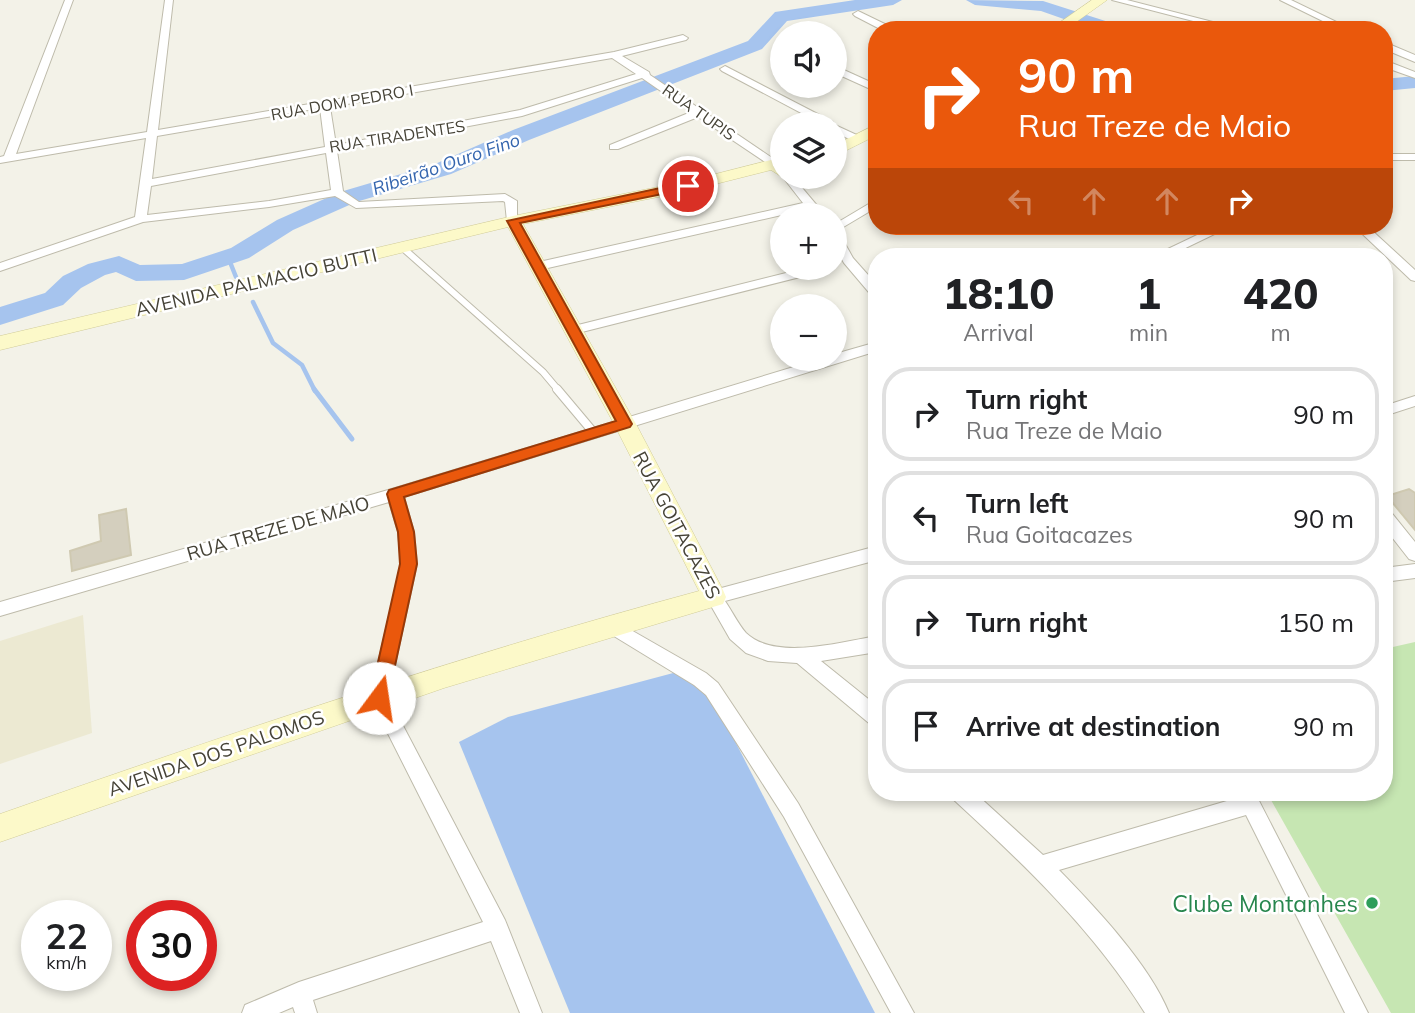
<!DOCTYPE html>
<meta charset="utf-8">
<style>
:root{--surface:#fff;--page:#f6f6f6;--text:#202124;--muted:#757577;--line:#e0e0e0}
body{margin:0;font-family:Mulish,sans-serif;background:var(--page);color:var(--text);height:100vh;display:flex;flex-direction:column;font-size:26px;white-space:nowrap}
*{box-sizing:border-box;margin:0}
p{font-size:23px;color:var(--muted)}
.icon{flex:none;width:38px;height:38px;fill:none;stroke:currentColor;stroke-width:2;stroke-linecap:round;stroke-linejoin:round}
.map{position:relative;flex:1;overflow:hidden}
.details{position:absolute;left:868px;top:248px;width:525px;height:553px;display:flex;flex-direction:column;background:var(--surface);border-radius:28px;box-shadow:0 4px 10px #0003}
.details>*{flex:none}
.guide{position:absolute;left:868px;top:21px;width:525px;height:214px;border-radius:28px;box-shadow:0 4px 10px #0003;background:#ea580c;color:#fff;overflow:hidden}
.tools{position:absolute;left:770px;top:21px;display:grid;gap:14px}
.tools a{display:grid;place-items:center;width:77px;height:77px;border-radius:50%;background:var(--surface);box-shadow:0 4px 10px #0003;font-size:35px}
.speed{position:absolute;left:21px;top:900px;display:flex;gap:14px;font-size:35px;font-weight:700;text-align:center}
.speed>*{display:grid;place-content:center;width:91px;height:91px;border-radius:50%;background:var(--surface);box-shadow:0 4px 10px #0003;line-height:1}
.speed small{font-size:18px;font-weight:400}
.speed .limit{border:10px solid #d22;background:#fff;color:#111}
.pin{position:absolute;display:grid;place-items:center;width:60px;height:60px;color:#fff;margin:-30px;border:4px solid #fff;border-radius:50%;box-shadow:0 2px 7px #0007}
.me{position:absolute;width:77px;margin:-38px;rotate:14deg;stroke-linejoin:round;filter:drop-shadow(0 0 5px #0008)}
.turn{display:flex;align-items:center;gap:24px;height:147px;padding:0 35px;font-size:32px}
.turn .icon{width:91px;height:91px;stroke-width:2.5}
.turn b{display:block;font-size:49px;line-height:60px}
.lanes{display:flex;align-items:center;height:66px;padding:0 35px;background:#0003;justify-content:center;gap:35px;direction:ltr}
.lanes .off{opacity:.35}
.eta{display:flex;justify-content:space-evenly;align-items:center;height:119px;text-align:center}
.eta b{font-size:42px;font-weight:800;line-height:49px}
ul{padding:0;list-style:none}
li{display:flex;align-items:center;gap:21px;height:94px;margin:0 14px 10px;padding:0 21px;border:4px solid var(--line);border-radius:28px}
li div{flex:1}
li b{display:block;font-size:26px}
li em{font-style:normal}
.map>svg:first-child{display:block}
</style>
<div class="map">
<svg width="1415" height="1013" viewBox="0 0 1415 1013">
<rect width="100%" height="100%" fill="#f3f2e8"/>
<path fill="#ece9d2" d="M83,615L92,733L0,764V641Z"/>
<path fill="#c6e6b2" d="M1415,642V1013H1391L1267,793H1384V649Z"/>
<path fill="#a6c4ee" d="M677,672L704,681L875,1013H570L459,742L508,717Z"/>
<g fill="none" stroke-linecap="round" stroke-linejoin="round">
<path stroke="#a6c4ee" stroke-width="4.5" d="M228,257L236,277
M253,302L273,343L302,365L315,391"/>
<path stroke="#a6c4ee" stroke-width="5" d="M314,389L352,439"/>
<path fill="#a6c4ee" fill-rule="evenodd" d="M855,0H902L893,5L787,21L762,49L529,140L451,174L356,202L293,230L249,258L184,280L136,281L116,272L105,275L81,288L63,305L0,325V307L45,293L63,276L88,264L119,256L140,265L182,264L231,248L277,220L340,192L435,164L513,130L748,41L775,12Z
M966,0L1043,1L1121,26L1123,30H1095L1041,11L975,5Z
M1415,76V88L1384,91V79Z"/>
</g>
<path fill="#d4cfbe" stroke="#cfc9b1" stroke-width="2" d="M1409,489L1415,493V530L1387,496Z
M126,509L131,555L72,571L70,551L101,541L99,515Z"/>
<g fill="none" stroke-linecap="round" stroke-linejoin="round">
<defs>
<path id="lane-far1" d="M404,249L543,372L559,391"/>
<path id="lane" d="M557,389L594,433"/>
<path id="street" d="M65,0H73L16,154L147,132L165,0H173L158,130L614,52L683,35L688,38L686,40L622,56L649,72L650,75L781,164L771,166L698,117L618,149H610V145L691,112L642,78L522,116L337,151L343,191L359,202L505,194L517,201V224L513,225L507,221L505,202L503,201L356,208L335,196L269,207L143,222L0,271V263L135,217L146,138L0,163V157L4,156ZM612,58L636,74L520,110L336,145L330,107ZM320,108L325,147L152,179L157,136ZM326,153L331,190L269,201L147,215L151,186Z
M1112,0H1127L1244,30H1228Z
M1280,0H1291L1353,30H1341Z
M858,11L893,28L894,30H882L855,16L853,14Z
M1384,42L1415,55V62L1384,49Z
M1384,60L1415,72V78L1384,67Z
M725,66L833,122L834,124H822L722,71L720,69Z
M835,66L877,85V92L835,73Z
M835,125L861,137L862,139L853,141L835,132Z
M1384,154H1415V160H1384Z
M782,176L793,177L825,215H813L808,209L539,270L533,266L539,262L803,203Z
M877,199V207L835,232L839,233L853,258L877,285V297L872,296L844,263L835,247V224Z
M1216,226H1231L1167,257H1151Z
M1354,226H1367L1415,270V281L1411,280Z
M806,268H826L824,271L574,334L567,330L574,326Z
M877,342V351L404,497L414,532L417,564L388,697L505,920L542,1013H520L491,941L313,1000L317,1013H295L293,1007L279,1013H242L245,1005L299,982L483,922L370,698L401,564L398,532L389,502L0,616V602L395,488L820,359H835V354Z
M1415,396V406L1384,416V406Z
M1384,509L1390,511L1415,542V561L1409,559L1384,527Z
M877,546V560L725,601C732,611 738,624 746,633C775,661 841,642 877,636V652L821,661L877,706V726L870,724L797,663L768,661L746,653L730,639L706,597L708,592L714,590Z
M1415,564V578L1384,582V568Z
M610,618L706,673L718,683L798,803L914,1013H891L784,817L706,695L694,685L604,630L601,625L604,620Z
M951,793H975L1043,855L1237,798L1235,793H1255L1368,1013H1345L1246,815L1059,870C1096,908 1149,964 1169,1013H1145C1094,931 1025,865 954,800Z"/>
<path id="secondary" d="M1092,0H1107L1065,30H1049Z
M877,124V135L835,156V145Z
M775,159L782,162V177L771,170L688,191L523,224L636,424L723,590L726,597L723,604L444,688L0,842V814C231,733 462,655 699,591L614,424L508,227L0,350V336L513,216L688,181Z"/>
</defs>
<use href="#lane-far1" stroke="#bebbab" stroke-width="8"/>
<use href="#lane" stroke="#bebbab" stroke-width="10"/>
<use href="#street" stroke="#bebbab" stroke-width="2"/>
<use href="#secondary" stroke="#d1cc99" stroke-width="1"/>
<use href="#lane-far1" stroke="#fff" stroke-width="6"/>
<use href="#lane" stroke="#fff" stroke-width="8"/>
<use href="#street" fill="#fff" fill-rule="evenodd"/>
<use href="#secondary" fill="#fcf9c9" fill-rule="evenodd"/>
</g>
<path fill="#ea580c" stroke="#983908" stroke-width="2" d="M688,182L692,183V188L520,223L632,424L630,427L404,497L414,532L417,564L388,698L385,704L379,707L372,704L370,698L400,564L398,532L387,494L389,490L616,421L507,221Z"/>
<circle fill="#2e9e5b" stroke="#fff" stroke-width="2.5" cx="1372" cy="903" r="7"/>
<g text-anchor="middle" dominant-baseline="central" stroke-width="5" stroke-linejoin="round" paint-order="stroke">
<g font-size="16" fill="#464337" stroke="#fff">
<text transform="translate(342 102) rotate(-10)">RUA DOM PEDRO I</text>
<text transform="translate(699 112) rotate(35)">RUA TUPIS</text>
<text transform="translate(397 136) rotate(-9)">RUA TIRADENTES</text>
</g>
<g font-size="18" font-style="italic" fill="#3465ae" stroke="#fff">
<text transform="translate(446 164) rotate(-19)">Ribeirão Ouro Fino</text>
</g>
<g font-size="19" fill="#464337" stroke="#fff">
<text transform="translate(256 282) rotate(-13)">AVENIDA PALMACIO BUTTI</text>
<text transform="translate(677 525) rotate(62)">RUA GOITACAZES</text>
<text transform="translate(278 528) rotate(-16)">RUA TREZE DE MAIO</text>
<text transform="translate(216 753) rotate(-19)">AVENIDA DOS PALOMOS</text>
</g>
<g font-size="23" fill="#27864d" stroke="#fff" text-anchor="end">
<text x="1358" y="903">Clube Montanhes</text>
</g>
</g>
</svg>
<div class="tools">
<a><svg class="icon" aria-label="sound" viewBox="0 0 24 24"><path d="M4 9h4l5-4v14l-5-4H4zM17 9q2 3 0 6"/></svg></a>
<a><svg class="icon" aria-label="layers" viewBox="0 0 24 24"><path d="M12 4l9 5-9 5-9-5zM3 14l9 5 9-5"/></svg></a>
<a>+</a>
<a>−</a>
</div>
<div class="speed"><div>22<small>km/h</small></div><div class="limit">30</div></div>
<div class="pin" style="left:688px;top:186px;background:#d93025"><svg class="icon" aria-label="arrive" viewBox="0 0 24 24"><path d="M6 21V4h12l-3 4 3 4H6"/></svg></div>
<svg class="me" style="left:379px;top:698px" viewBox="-20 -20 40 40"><circle r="19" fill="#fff"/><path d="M0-13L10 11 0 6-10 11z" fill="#ea580c"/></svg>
<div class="guide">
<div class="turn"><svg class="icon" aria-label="right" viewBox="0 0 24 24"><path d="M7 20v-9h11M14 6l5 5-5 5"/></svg><div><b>90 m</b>Rua Treze de Maio</div></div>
<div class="lanes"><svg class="icon off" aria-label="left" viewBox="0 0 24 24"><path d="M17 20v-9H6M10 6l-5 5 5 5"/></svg><svg class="icon off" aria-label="ahead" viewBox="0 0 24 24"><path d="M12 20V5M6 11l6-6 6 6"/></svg><svg class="icon off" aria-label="ahead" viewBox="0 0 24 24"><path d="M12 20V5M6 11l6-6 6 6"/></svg><svg class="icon" aria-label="right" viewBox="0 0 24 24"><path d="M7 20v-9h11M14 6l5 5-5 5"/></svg></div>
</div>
<section class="details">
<div class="eta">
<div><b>18:10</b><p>Arrival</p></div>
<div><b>1</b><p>min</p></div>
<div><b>420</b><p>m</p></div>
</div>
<ul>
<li><svg class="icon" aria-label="right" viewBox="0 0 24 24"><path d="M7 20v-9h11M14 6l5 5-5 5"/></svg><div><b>Turn right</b><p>Rua Treze de Maio</p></div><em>90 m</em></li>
<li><svg class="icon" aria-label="left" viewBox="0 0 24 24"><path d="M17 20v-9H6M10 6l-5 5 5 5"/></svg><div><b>Turn left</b><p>Rua Goitacazes</p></div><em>90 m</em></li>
<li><svg class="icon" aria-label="right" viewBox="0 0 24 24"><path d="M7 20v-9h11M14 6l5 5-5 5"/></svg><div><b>Turn right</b></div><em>150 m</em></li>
<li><svg class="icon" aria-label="arrive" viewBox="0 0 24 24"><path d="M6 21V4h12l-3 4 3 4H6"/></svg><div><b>Arrive at destination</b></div><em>90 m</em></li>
</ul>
</section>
</div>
